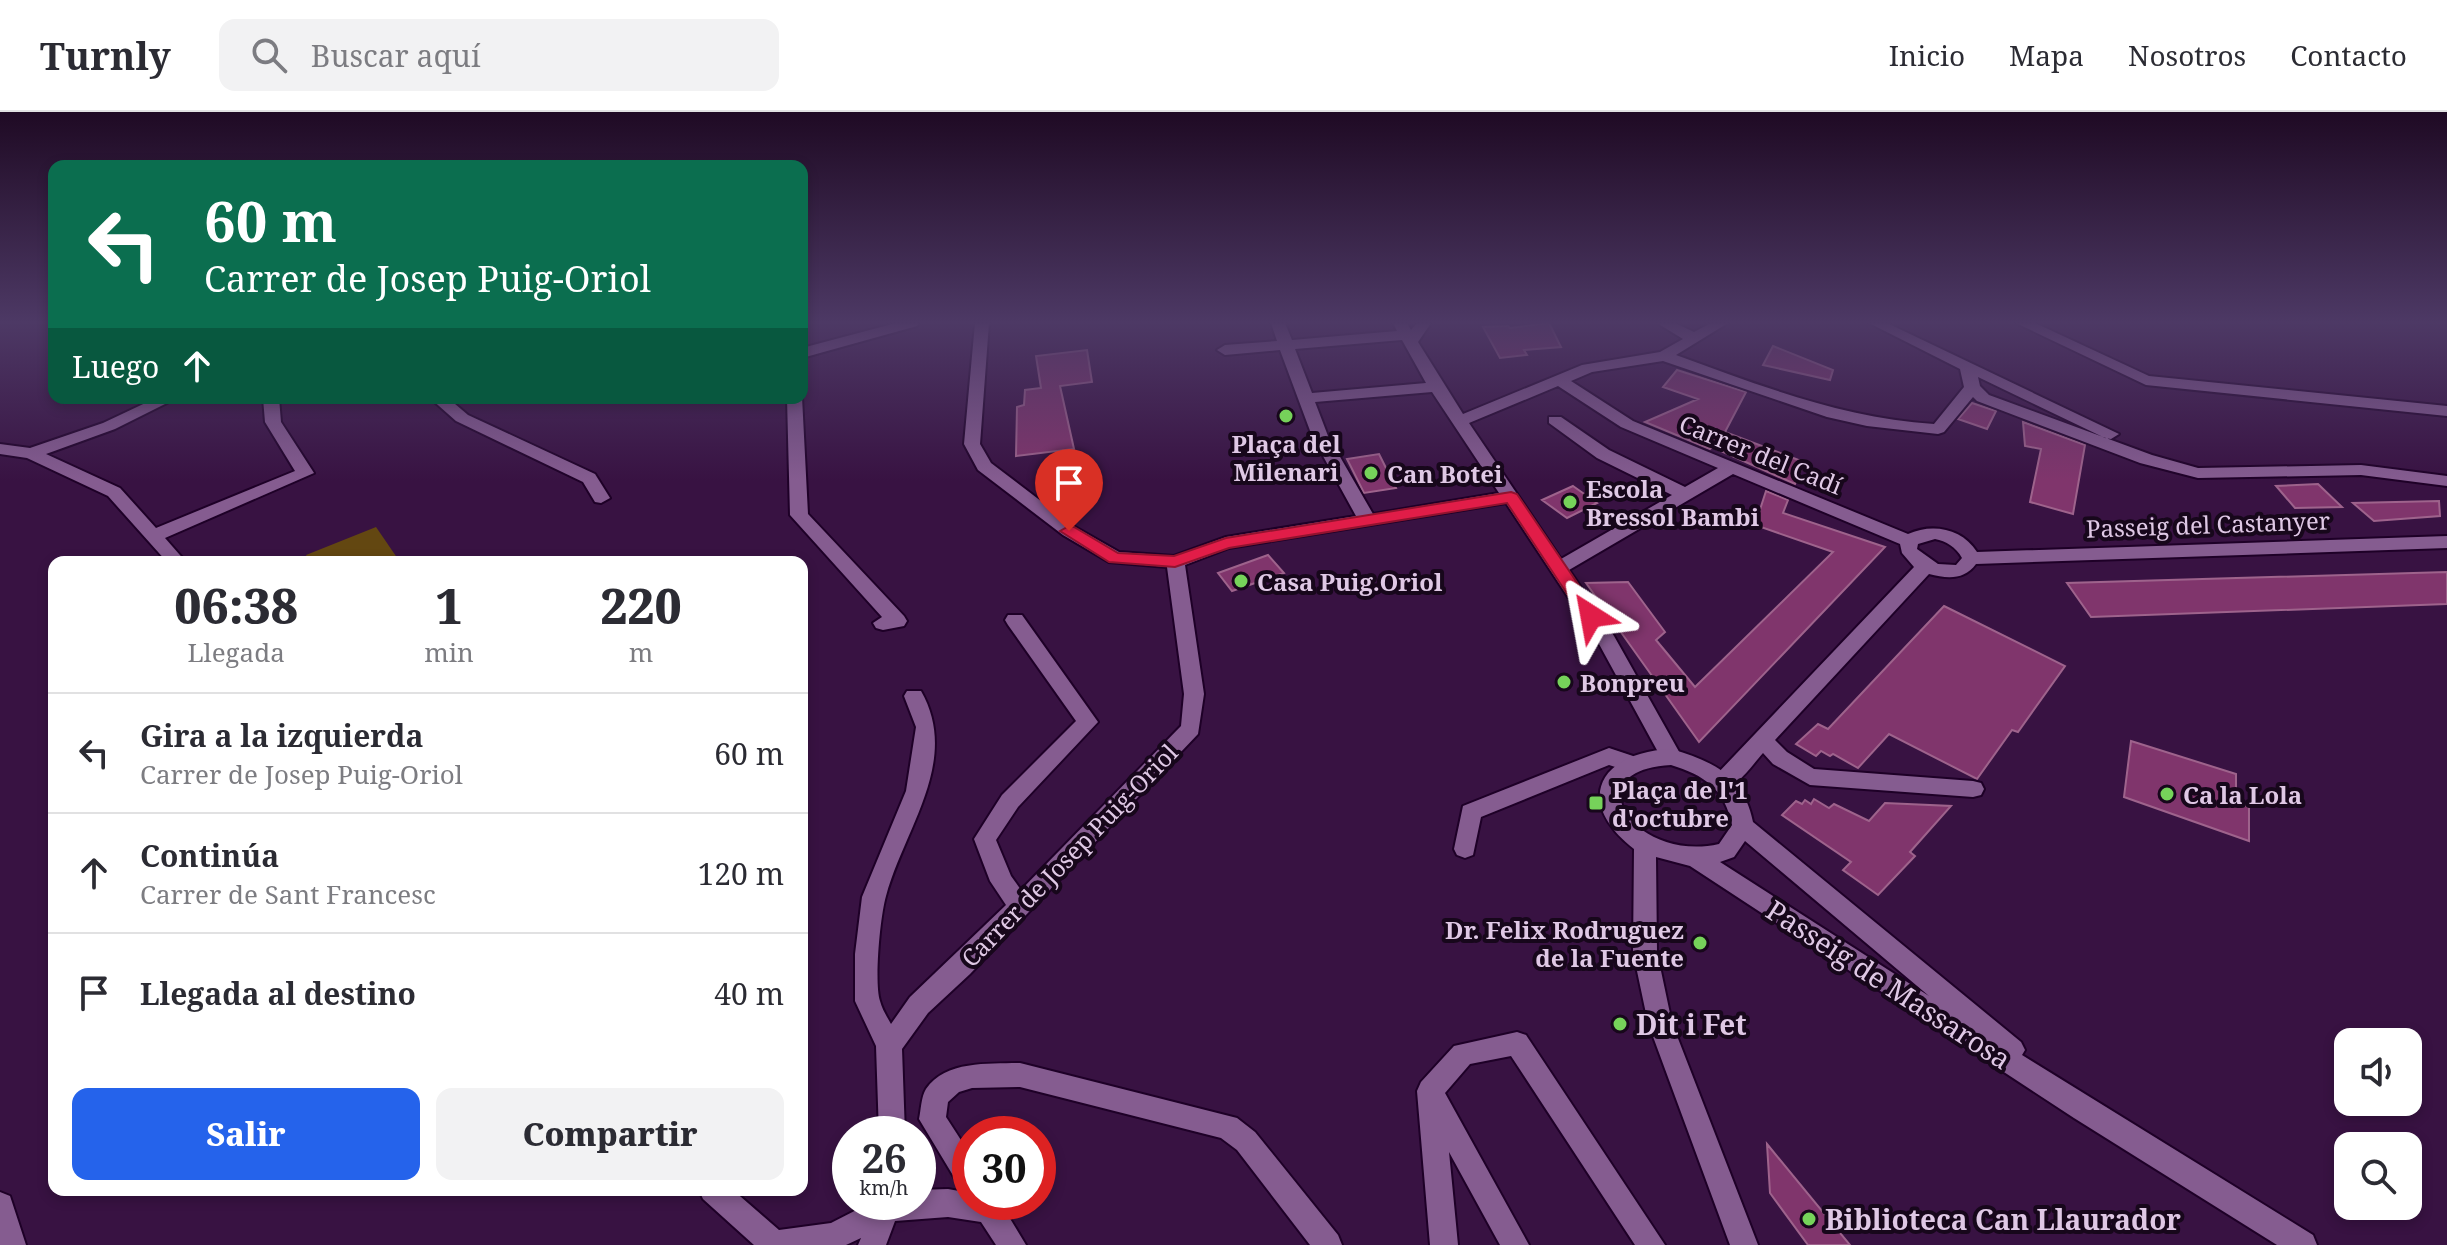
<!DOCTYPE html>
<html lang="es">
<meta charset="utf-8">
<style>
:root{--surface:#fff;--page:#f2f2f3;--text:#2b2b33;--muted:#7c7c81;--line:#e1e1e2;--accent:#2563eb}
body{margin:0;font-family:"Noto Serif",serif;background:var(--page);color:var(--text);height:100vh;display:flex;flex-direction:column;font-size:30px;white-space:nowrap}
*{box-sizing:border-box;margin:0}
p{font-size:26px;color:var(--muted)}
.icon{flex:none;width:44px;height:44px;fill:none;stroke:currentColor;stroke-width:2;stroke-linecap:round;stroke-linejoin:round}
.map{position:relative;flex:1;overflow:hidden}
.panel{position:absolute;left:48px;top:444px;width:760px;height:640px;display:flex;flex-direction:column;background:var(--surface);border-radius:16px;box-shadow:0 4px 12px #0003}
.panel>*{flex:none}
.guide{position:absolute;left:48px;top:48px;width:760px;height:244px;border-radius:16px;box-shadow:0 4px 12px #0003;background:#0b6e4f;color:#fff;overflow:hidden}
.fabs{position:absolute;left:2334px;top:916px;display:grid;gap:16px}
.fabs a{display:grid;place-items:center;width:88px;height:88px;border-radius:16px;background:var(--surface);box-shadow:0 4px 12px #0003;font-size:40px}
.speed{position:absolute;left:832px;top:1004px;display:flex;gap:16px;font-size:40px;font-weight:700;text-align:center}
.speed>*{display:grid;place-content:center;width:104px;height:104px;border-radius:50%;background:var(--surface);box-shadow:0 4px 12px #0003;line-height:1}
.speed small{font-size:20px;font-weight:400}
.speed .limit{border:12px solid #d22;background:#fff;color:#111}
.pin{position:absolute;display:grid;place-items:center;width:68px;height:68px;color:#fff;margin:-82px -34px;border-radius:50% 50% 50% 0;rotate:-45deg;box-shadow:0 0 8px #0007}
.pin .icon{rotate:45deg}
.me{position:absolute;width:88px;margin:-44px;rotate:326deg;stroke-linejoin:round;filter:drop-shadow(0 0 6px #0008)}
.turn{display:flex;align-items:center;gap:28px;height:168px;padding:0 24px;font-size:36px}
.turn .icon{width:104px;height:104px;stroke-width:2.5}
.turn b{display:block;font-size:56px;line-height:68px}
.then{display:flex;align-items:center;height:76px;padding:0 24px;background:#0003;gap:16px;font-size:30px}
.eta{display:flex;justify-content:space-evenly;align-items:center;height:136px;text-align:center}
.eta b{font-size:48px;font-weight:800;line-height:56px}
.primary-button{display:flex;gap:16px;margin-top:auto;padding:16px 24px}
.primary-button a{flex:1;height:92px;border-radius:16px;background:var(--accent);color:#fff;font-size:32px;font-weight:800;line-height:92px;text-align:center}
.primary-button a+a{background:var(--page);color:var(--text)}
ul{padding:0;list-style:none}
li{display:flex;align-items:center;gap:24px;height:120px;padding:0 24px;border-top:2px solid var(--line)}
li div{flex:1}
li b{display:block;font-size:30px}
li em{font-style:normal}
header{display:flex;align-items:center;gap:48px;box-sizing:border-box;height:112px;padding:0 40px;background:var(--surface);border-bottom:2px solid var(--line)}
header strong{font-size:38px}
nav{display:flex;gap:44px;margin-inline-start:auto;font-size:28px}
.search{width:560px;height:72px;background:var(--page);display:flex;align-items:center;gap:20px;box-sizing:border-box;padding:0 28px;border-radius:16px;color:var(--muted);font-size:30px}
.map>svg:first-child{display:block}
</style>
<header>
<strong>Turnly</strong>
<div class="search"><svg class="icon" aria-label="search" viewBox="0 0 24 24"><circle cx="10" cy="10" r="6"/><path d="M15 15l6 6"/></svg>Buscar aquí</div>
<nav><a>Inicio</a><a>Mapa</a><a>Nosotros</a><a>Contacto</a></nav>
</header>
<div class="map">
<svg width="2447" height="1133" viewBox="0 0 2447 1133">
<rect width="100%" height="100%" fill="#381242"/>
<path fill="#634711" d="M376,415L400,450H310L306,443Z"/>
<path fill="#80356c" stroke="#9e638c" stroke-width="2" d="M1549,211L1561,235L1524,238L1527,243L1500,246L1483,215L1508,214L1510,216Z
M1773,234L1833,258L1830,268L1763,253Z
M1087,238L1092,270L1060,274L1074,337L1016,344L1017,295L1024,293L1025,278L1041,276L1036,244Z
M1677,258L1746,280L1725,320L1804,350L1795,372L1712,335L1710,337L1645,310L1698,287L1663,275Z
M1972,291L1996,299L1987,317L1958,307Z
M2023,310L2085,333L2073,402L2030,390L2041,337L2025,334Z
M1379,342L1396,376L1364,381L1347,347Z
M2318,372L2342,395L2295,396L2276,374Z
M1573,374L1597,391L1567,406L1542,388Z
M1766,379L1788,388L1783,401L1885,435L1699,630L1586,471L1628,470L1665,520L1656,528L1695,575L1833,440L1755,413Z
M2439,389L2440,404L2374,409L2353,391Z
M1268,443L1284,461L1232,479L1218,461Z
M2447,460V492L2091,505L2067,471Z
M1944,494L2065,554L2018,620L2012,618L1977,667L1889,622L1858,656L1833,642L1830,644L1821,639L1816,644L1796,632L1818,612L1828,617Z
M2131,629L2236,662V690L2249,695V729L2124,685Z
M1814,687L1829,696L1834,692L1869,709L1885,691L1951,694L1910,740L1915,744L1878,783L1843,758L1851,750L1782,703L1796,689L1802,692L1805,688L1811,692Z
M1767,1032L1850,1133H1808L1770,1081Z"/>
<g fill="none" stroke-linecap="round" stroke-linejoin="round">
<defs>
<path id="minor" d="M896,211H919L917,214L802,246V236Z
M975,211H989L980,332L991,351L1075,415L1119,440L1174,444L1226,425L1356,404L1312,324L1280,238L1225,243L1217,238L1225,233L1277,229L1271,211H1285L1292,228L1397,219L1393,211H1407L1411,218L1417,211H1431L1418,230L1463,302L1582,253L1660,240L1683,227L1657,211H1675L1694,220L1711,211H1728L1676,243C1761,274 1843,306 1934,312L1964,275L1960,257L1869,211H1887L2119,322L2111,327L2105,326L1978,265L1980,274L1989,283L2152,343L2198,356L2361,353L2447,364V374L2361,363L2198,366L2140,351L1977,289L1973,285L1944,320L1938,322L1867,314L1827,305L1663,249L1592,260L1571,269L1633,309L1908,422C1932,411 1962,416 1977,440L2447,424V436L1976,452C1964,468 1948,467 1929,462L1775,628L1787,640L1814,657L1973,669L1981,671L1984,677L1981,683L1973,685L1810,673L1773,652L1763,641C1751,654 1735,681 1716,675L1713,669L1716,663L1914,455L1902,441L1900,432L1733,362L1569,458L1614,524L1682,645L1678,651H1664L1599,532L1506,391L1229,436L1185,453L1204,582L1198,622L970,862L928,901L902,937L905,1022H879L876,934L855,889V842L862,785L906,679L916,615L904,584L907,579H921C961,649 904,717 886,784C880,805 874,870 880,889C882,897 887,905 891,912L910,885L1006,793L990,769L974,727L1002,683L1076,609L1008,513L1005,508L1008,503H1022L1098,610L1018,695L996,728L1011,764L1021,778L1181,614L1184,582L1167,455L1109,450L1063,423L978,358L964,332ZM1402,228L1426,271L1312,281L1295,237ZM1558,274L1621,315L1718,356L1685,375L1609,338L1561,305H1549V311L1597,346L1672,383L1561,447L1469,311ZM1432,280L1499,381L1373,402L1328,324L1315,290ZM1935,427C1946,429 1956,435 1962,446L1956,453L1938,452L1917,437L1918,432Z
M2016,211H2035L2149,264L2447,294V304L2146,273Z
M802,285L808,402L904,504L907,509L904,514L883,518L876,516L873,511L882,505L790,403L787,286Z
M156,286H177L115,317L46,342L120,376L156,416L295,359L265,310L263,286H279L281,310L314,361L165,426L186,450H167L108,384L27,346L0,342V332L30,336L103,311Z
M430,286H448L468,303L595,362L610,386L601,391L595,390L583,370L456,309Z
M1609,636L1639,646L1642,652L1639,658L1631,660L1609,653L1481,705L1473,743L1465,746L1457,743L1454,737L1463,694Z
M1517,920L1526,923L1665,1133H1635L1511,944L1470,952L1445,981L1529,1133H1500L1449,1040L1458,1133H1430L1417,979L1421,970L1454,934Z
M1020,951L1237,1006L1255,1020L1338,1123L1342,1133H1310L1237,1038L1221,1026L1020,975L972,976L959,980L948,990L946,1005L970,1042V1079L960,1075L919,1007C921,998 921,985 926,977C946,948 990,952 1020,951Z
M948,1077L970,1081V1090H1000L1026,1133H996L981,1110L948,1105L895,1109L886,1133H858L861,1126L846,1133H754L703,1087L699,1078H733L779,1118L831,1111L872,1090H918V1078Z
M0,1080L10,1084L26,1133H0Z"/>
<path id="tertiary" d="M1671,637C1713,649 1744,664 1753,710L2021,930L2025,938L2022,943L2313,1123L2317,1133H2277L2074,1006L1690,754L1656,745L1657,840L1672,911L1758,1133H1730L1648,911L1633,840L1634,737C1572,689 1600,640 1671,637ZM1671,653C1704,663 1725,677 1732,713L1719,732C1635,751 1572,658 1671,653ZM1745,729L1929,884L1720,750L1734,745Z"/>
</defs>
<use href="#minor" stroke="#1e0027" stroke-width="4"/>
<use href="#tertiary" stroke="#1e0027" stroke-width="4"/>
<use href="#minor" fill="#855c90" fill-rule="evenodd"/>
<use href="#tertiary" fill="#855c90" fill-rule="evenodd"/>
</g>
<linearGradient id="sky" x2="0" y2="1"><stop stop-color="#1f0a24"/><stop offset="0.57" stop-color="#4d3965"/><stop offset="1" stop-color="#4d3965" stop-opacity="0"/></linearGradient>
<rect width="2447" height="369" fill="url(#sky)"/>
<path fill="#e11d48" stroke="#92132f" stroke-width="2" d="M1511,380L1517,382L1597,500L1599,504L1597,509H1585L1507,391L1229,436L1175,455L1109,450L1060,419L1069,414L1074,415L1118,441L1174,444L1226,426Z"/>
<g fill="#76d25a" stroke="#17071b" stroke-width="3">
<circle cx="1286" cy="304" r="8"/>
<circle cx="1371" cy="361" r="8"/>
<circle cx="1570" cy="390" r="8"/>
<circle cx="1241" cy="469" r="8"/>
<circle cx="1564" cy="570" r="8"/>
<circle cx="2167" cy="682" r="8"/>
<rect x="1588" y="683" width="16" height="16" rx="4"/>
<circle cx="1700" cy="831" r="8"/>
<circle cx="1620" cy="912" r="8"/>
<circle cx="1809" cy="1107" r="8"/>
</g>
<g text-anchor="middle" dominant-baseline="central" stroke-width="8" stroke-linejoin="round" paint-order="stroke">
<g font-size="24" font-weight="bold" fill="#dfc8e5" stroke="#17071b" text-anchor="start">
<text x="1286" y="331" text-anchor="middle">Plaça del<tspan x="1286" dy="28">Milenari</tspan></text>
<text x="1387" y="361">Can Botei</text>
<text x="1586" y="376">Escola<tspan x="1586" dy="28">Bressol Bambi</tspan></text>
<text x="1257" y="469">Casa Puig.Oriol</text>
<text x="1580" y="570">Bonpreu</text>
<text x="1612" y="677">Plaça de l'1<tspan x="1612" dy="28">d'octubre</tspan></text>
<text x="2183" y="682">Ca la Lola</text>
<text x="1684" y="817" text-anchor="end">Dr. Felix Rodruguez<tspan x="1684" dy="28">de la Fuente</tspan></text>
</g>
<g font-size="24" fill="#dfc8e5" stroke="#17071b">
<text transform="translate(1761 342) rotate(22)">Carrer del Cadí</text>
<text transform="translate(2208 412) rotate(-2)">Passeig del Castanyer</text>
<text transform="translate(1069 743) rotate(-46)">Carrer de Josep Puig-Oriol</text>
</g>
<g font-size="28" fill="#dfc8e5" stroke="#17071b">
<text transform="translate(1889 872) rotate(33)">Passeig de Massarosa</text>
</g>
<g font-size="28" font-weight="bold" fill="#dfc8e5" stroke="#17071b" text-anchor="start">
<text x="1636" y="912">Dit i Fet</text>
<text x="1825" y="1107">Biblioteca Can Llaurador</text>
</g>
</g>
</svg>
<div class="fabs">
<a><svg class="icon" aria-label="sound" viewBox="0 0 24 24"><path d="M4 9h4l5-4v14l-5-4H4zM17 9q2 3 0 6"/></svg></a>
<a><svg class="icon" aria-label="search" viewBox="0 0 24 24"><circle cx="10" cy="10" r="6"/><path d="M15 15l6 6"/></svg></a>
</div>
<div class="speed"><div>26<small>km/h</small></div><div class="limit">30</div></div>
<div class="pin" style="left:1069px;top:419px;background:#d93025"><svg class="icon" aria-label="arrive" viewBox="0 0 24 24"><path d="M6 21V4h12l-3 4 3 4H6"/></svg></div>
<svg class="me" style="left:1591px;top:504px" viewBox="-20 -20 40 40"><path d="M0-17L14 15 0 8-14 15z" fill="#e11d48" stroke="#fff" stroke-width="4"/></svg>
<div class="guide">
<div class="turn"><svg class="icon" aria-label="left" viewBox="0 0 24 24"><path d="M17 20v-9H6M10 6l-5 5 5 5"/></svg><div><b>60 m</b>Carrer de Josep Puig-Oriol</div></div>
<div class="then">Luego<svg class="icon" aria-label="ahead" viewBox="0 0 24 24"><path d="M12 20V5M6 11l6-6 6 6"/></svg></div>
</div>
<section class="panel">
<div class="eta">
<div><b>06:38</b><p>Llegada</p></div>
<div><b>1</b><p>min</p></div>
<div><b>220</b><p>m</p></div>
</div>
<ul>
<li><svg class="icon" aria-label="left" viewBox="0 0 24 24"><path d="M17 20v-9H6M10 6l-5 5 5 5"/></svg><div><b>Gira a la izquierda</b><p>Carrer de Josep Puig-Oriol</p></div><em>60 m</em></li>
<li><svg class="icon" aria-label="ahead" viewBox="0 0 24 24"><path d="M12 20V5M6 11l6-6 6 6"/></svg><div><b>Continúa</b><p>Carrer de Sant Francesc</p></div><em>120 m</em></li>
<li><svg class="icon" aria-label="arrive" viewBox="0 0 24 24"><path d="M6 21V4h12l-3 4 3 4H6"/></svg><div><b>Llegada al destino</b></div><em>40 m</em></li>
</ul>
<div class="primary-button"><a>Salir</a><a>Compartir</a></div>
</section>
</div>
